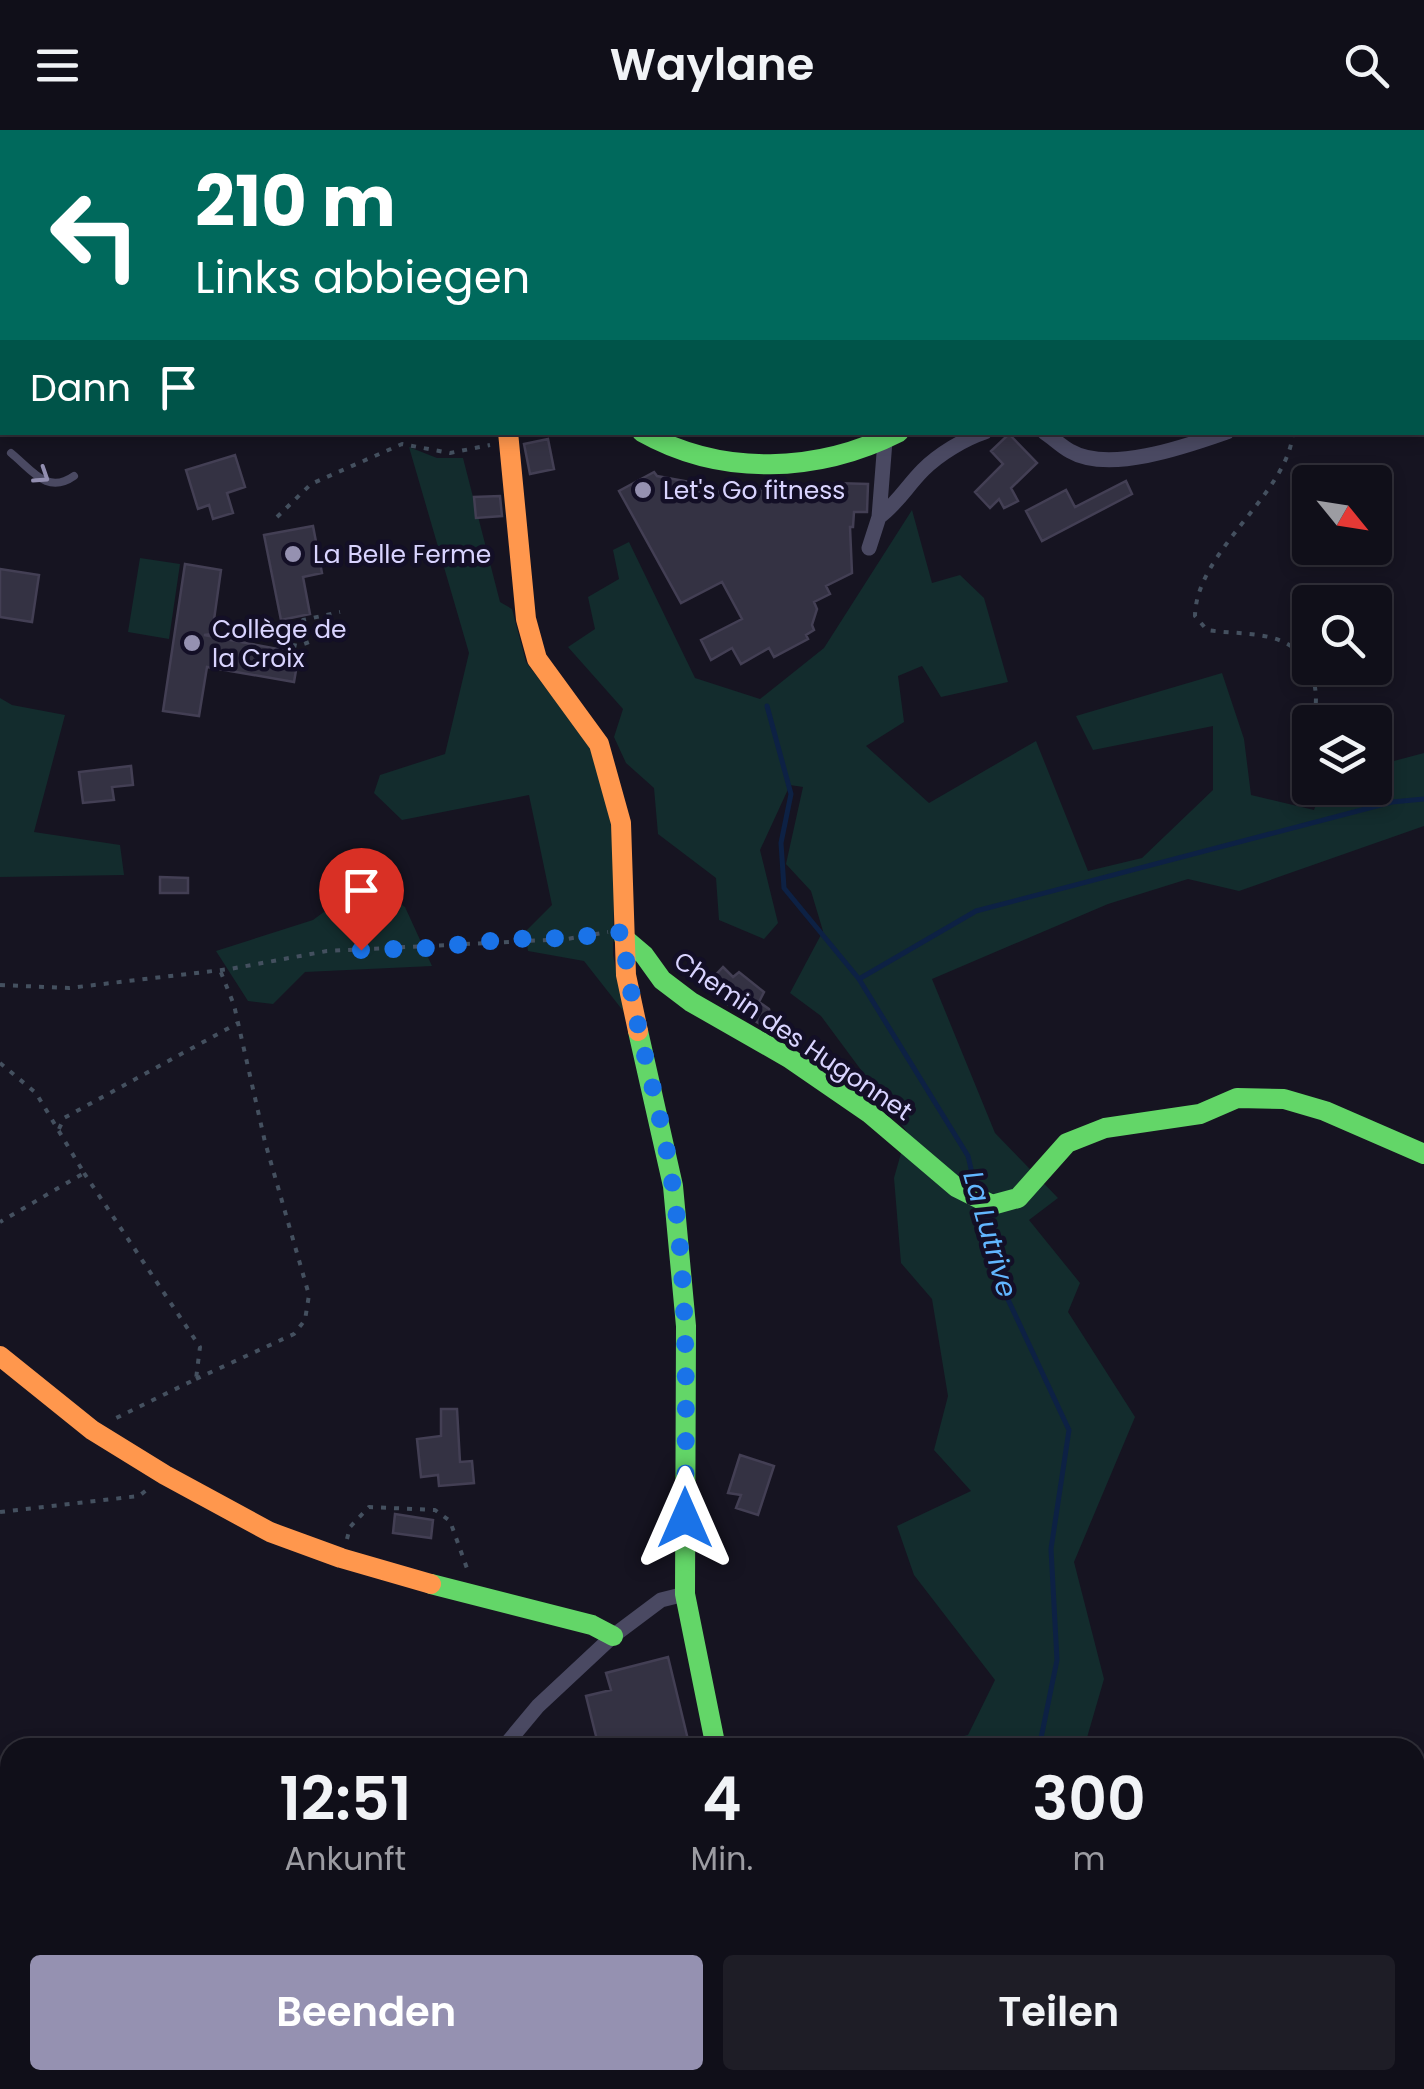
<!DOCTYPE html>
<html lang="de">
<meta charset="utf-8">
<style>
:root{--surface:#100f19;--page:#1e1d26;--text:#f1f3f6;--muted:#9c9ca2;--line:#302f38;--accent:#9591b1}
body{margin:0;font-family:Poppins,sans-serif;background:var(--page);color:var(--text);height:100vh;display:flex;flex-direction:column;font-size:38px;white-space:nowrap}
*{box-sizing:border-box;margin:0}
p{font-size:32px;color:var(--muted)}
.icon{flex:none;width:55px;height:55px;fill:none;stroke:currentColor;stroke-width:2;stroke-linecap:round;stroke-linejoin:round}
.map{position:relative;flex:1;overflow:hidden}
.side{position:absolute;left:0px;top:1608px;width:1425px;height:352px;display:flex;flex-direction:column;background:var(--surface);border-radius:30px 30px 0 0;box-shadow:0 5px 15px #0003,0 0 0 2px var(--line)}
.side>*{flex:none}
.hud{position:absolute;left:0px;top:0px;width:1425px;height:305px;box-shadow:0 5px 15px #0003,0 0 0 2px var(--line);background:#00695c;color:#fff;overflow:hidden}
.needle{width:65px;rotate:120deg}
.controls{position:absolute;left:1292px;top:335px;display:grid;gap:20px}
.controls a{display:grid;place-items:center;width:100px;height:100px;border-radius:10px;background:var(--surface);box-shadow:0 5px 15px #0003,0 0 0 2px var(--line);font-size:50px}
.pin{position:absolute;display:grid;place-items:center;width:85px;height:85px;color:#fff;margin:-102px -42px;border-radius:50% 50% 50% 0;rotate:-45deg;box-shadow:0 0 10px #0007}
.pin .icon{rotate:45deg}
.me{position:absolute;width:110px;margin:-55px;rotate:0deg;stroke-linejoin:round;filter:drop-shadow(0 0 8px #0008)}
.turn{display:flex;align-items:center;gap:35px;height:210px;padding:0 30px;font-size:45px}
.turn .icon{width:130px;height:130px;stroke-width:2.5}
.turn b{display:block;font-size:70px;line-height:85px}
.then{display:flex;align-items:center;height:95px;padding:0 30px;background:#0003;gap:20px;font-size:38px}
.eta{display:flex;justify-content:space-evenly;align-items:center;height:170px;text-align:center}
.eta b{font-size:60px;font-weight:600;line-height:70px}
.button{display:flex;gap:20px;margin-top:auto;padding:20px 30px}
.button a{flex:1;height:115px;border-radius:10px;background:var(--accent);color:#fff;font-size:40px;font-weight:600;line-height:115px;text-align:center}
.button a+a{background:var(--page);color:var(--text)}
header{display:flex;justify-content:space-between;align-items:center;height:130px;padding:0 30px;background:var(--surface);font-size:45px;font-weight:600}
.map>svg:first-child{display:block}
</style>
<header><svg class="icon" aria-label="menu" viewBox="0 0 24 24"><path d="M4 6h16M4 12h16M4 18h16"/></svg>Waylane<svg class="icon" aria-label="search" viewBox="0 0 24 24"><circle cx="10" cy="10" r="6"/><path d="M15 15l6 6"/></svg></header>
<div class="map">
<svg width="1424" height="1959" viewBox="0 0 1424 1959">
<rect width="100%" height="100%" fill="#161421"/>
<path fill="#132c2d" d="M685,0H1163L683,2Z
M409,317L437,328H463L500,472L512,479L526,532L593,620L615,711L613,825L624,882L584,831L528,821L525,802L552,775L529,665L402,690L374,663L380,645L445,624L469,523Z
M912,380L932,453L960,445L984,468L1008,552L941,567L922,536L898,546L904,592L866,616L929,673L1036,611L1088,741L1142,728L1213,660V596L1093,620L1076,586L1222,543L1244,609L1251,665L1314,680L1322,658H1375V636L1424,623V696L1239,761L1188,749L1108,774L932,849L995,1003L1058,1068L1029,1090L1080,1153L1068,1182L1135,1287L1074,1432L1104,1549L1086,1611L1088,1617H919L968,1605L995,1550L914,1445L897,1396L971,1361L934,1320L948,1266L932,1169L901,1133L894,1048L907,1002L821,886L790,863L823,801L811,761L786,734L803,657L790,655L760,720L778,793L764,809L719,790L716,748L658,704L654,658L626,633L614,607L623,579L568,517L595,499L588,467L619,449L613,420L629,412L695,548L760,569L824,518Z
M140,428L180,434L169,509L128,502Z
M0,568L12,575L65,585L34,702L120,715L124,745L0,747Z
M367,750L405,777L432,836L305,842L273,874L248,871L216,821L313,790Z
M315,1950H1144L1143,1959H314Z"/>
<g fill="none" stroke-linecap="round" stroke-linejoin="round">
<path stroke="#0d2144" stroke-width="5" d="M844,2L847,0
M767,576L791,664L781,713L784,758L859,849L968,1026L976,1060
M859,849L976,781L1392,672L1424,669
M980,1076L998,1148L1069,1300L1051,1419L1057,1530L1039,1618
M1049,1950L1051,1959"/>
</g>
<path fill="#343243" stroke="#433f54" stroke-width="2.5" d="M1009,304L1037,333L1011,358L1018,371L1004,378L999,369L990,378L975,362L1003,334L991,321Z
M548,309L554,339L530,344L524,314Z
M235,325L245,357L227,363L233,383L213,389L209,375L198,379L186,340Z
M654,342L657,346L690,352L689,359L748,362V359L796,360L836,358L835,353L868,354L867,382H854L853,397H850L852,443L826,456L830,464L814,472L817,479L812,495L814,500L806,505L808,509L774,527L769,518L741,534L732,518L711,530L701,510L742,489L722,452L681,473L619,361Z
M1126,351L1132,364L1042,411L1026,381L1066,360L1075,377Z
M500,366L502,386L476,388L474,367Z
M313,396L322,443L303,447L310,484L281,490L264,405Z
M185,434L221,440L212,504L204,505L299,523L294,552L207,537L199,586L163,581Z
M0,439L39,445L32,492L0,487Z
M131,636L133,655L112,657L114,670L83,673L79,642Z
M160,747L188,748V763H160Z
M723,837L733,847L739,842L764,862L759,872L769,879L774,902L731,877L707,854Z
M441,1279H457L460,1332L472,1331L474,1353L439,1356L438,1345L421,1347L417,1309L441,1306Z
M740,1325L774,1336L758,1385L736,1378L741,1365L728,1363Z
M395,1384L433,1390L431,1408L393,1403Z
M668,1527L690,1618H599L586,1566L611,1560L606,1543Z"/>
<g fill="none" stroke-linecap="round" stroke-linejoin="round">
<path stroke="#44505f" stroke-width="4" stroke-dasharray="5 8" stroke-linecap="butt" d="M1293,302C1289,363 1196,421 1195,486L1207,500C1245,506 1292,498 1310,539C1317,558 1318,574 1312,592
M277,387L311,354L402,314L450,323L490,315
M279,512L298,516L309,512L303,490L340,482
M1360,592V567
M1310,597V624
M0,855L69,858L230,839L327,821L567,809L608,802
M0,933L36,963L84,1043L0,1092
M59,999L64,988L238,893
M84,1043L200,1217L196,1249L112,1290
M196,1249L294,1204L305,1190L309,1165L265,1012L234,875L220,840
M0,1382L139,1366L149,1358
M347,1409L350,1397L369,1377L435,1380L450,1391L469,1444
M719,1950L727,1959
M801,1954L812,1959
M433,1959L466,1950"/>
<path stroke="#4a4962" stroke-width="8" d="M11,323C32,340 47,365 74,346"/>
<path stroke="#4a4962" stroke-width="15" d="M1167,2L1169,0
M1422,229H1424
M0,263L2,262
M1044,302C1053,308 1061,316 1070,321C1109,344 1187,316 1227,302
M879,387C898,373 907,356 923,340C939,324 964,309 985,302
M869,418L879,387L885,311
M503,1618L538,1576L613,1506L661,1470L685,1464
M303,1959V1950"/>
<path stroke="#63d668" stroke-width="20" d="M512,0V2
M1284,2L1287,0
M642,302C722,347 818,343 899,302
M624,808L644,825L662,850L691,872L789,928L869,983L956,1057L992,1075L1018,1068L1067,1013L1105,998L1200,984L1237,968L1284,969L1325,981L1424,1024
M638,901L673,1056L686,1196L685,1464L716,1618
M431,1454L592,1495L613,1506"/>
<path stroke="#ff974d" stroke-width="20" d="M508,302L526,489L537,529L599,614L621,693L626,845L638,901
M0,1226L92,1300L165,1345L270,1402L341,1428L431,1454
M780,1950L781,1959"/>
<path stroke="#b3261e" stroke-width="20" d="M93,0L98,2"/>
</g>
<defs><path id="oneway-chevron" d="M-2-3.5L2.5 0L-2 3.5" fill="none" stroke-width="1.6" stroke-linecap="round" stroke-linejoin="round" transform="scale(2.5)"/></defs>
<use stroke="#928eb0" href="#oneway-chevron" transform="translate(42 346) rotate(33)"/>
<g fill="none" stroke-linecap="round" stroke-linejoin="round">
<path stroke="#1a73e8" stroke-width="18" stroke-dasharray="0 32.4" d="M361,820L429,818L508,809L568,808L623,802C630,889 661,972 673,1058C689,1167 686,1278 685,1388"/>
</g>
<g fill="#9591b1" stroke="#130f26" stroke-width="4">
<circle cx="643" cy="360" r="10"/>
<circle cx="293" cy="424" r="10"/>
<circle cx="192" cy="513" r="10"/>
</g>
<g text-anchor="middle" dominant-baseline="central" stroke-width="9" stroke-linejoin="round" paint-order="stroke">
<g font-size="25" fill="#d9d4ff" stroke="#130f26" text-anchor="start">
<text x="663" y="360">Let's Go fitness</text>
<text x="313" y="424">La Belle Ferme</text>
<text x="212" y="499">Collège de<tspan x="212" dy="29">la Croix</tspan></text>
</g>
<g font-size="25" fill="#d9d4ff" stroke="#130f26">
<text transform="translate(793 906) rotate(34)">Chemin des Hugonnet</text>
</g>
<g font-size="28" font-style="italic" fill="#62b6ff" stroke="#130f26">
<text transform="translate(990 1104) rotate(74)">La Lutrive</text>
</g>
</g>
</svg>
<div class="controls">
<a><svg class="needle" viewBox="-14 -14 28 28"><path d="M0-13l5 13h-10z" fill="#e53935"/><path d="M0 13l5-13h-10z" fill="#9c9ca2"/></svg></a>
<a><svg class="icon" aria-label="search" viewBox="0 0 24 24"><circle cx="10" cy="10" r="6"/><path d="M15 15l6 6"/></svg></a>
<a><svg class="icon" aria-label="layers" viewBox="0 0 24 24"><path d="M12 4l9 5-9 5-9-5zM3 14l9 5 9-5"/></svg></a>
</div>
<div class="pin" style="left:361px;top:820px;background:#d93025"><svg class="icon" aria-label="arrive" viewBox="0 0 24 24"><path d="M6 21V4h12l-3 4 3 4H6"/></svg></div>
<svg class="me" style="left:685px;top:1388px" viewBox="-20 -20 40 40"><path d="M0-17L14 15 0 8-14 15z" fill="#1a73e8" stroke="#fff" stroke-width="4"/></svg>
<div class="hud">
<div class="turn"><svg class="icon" aria-label="left" viewBox="0 0 24 24"><path d="M17 20v-9H6M10 6l-5 5 5 5"/></svg><div><b>210 m</b>Links abbiegen</div></div>
<div class="then">Dann<svg class="icon" aria-label="arrive" viewBox="0 0 24 24"><path d="M6 21V4h12l-3 4 3 4H6"/></svg></div>
</div>
<section class="side">
<div class="eta">
<div><b>12:51</b><p>Ankunft</p></div>
<div><b>4</b><p>Min.</p></div>
<div><b>300</b><p>m</p></div>
</div>
<div class="button"><a>Beenden</a><a>Teilen</a></div>
</section>
</div>
